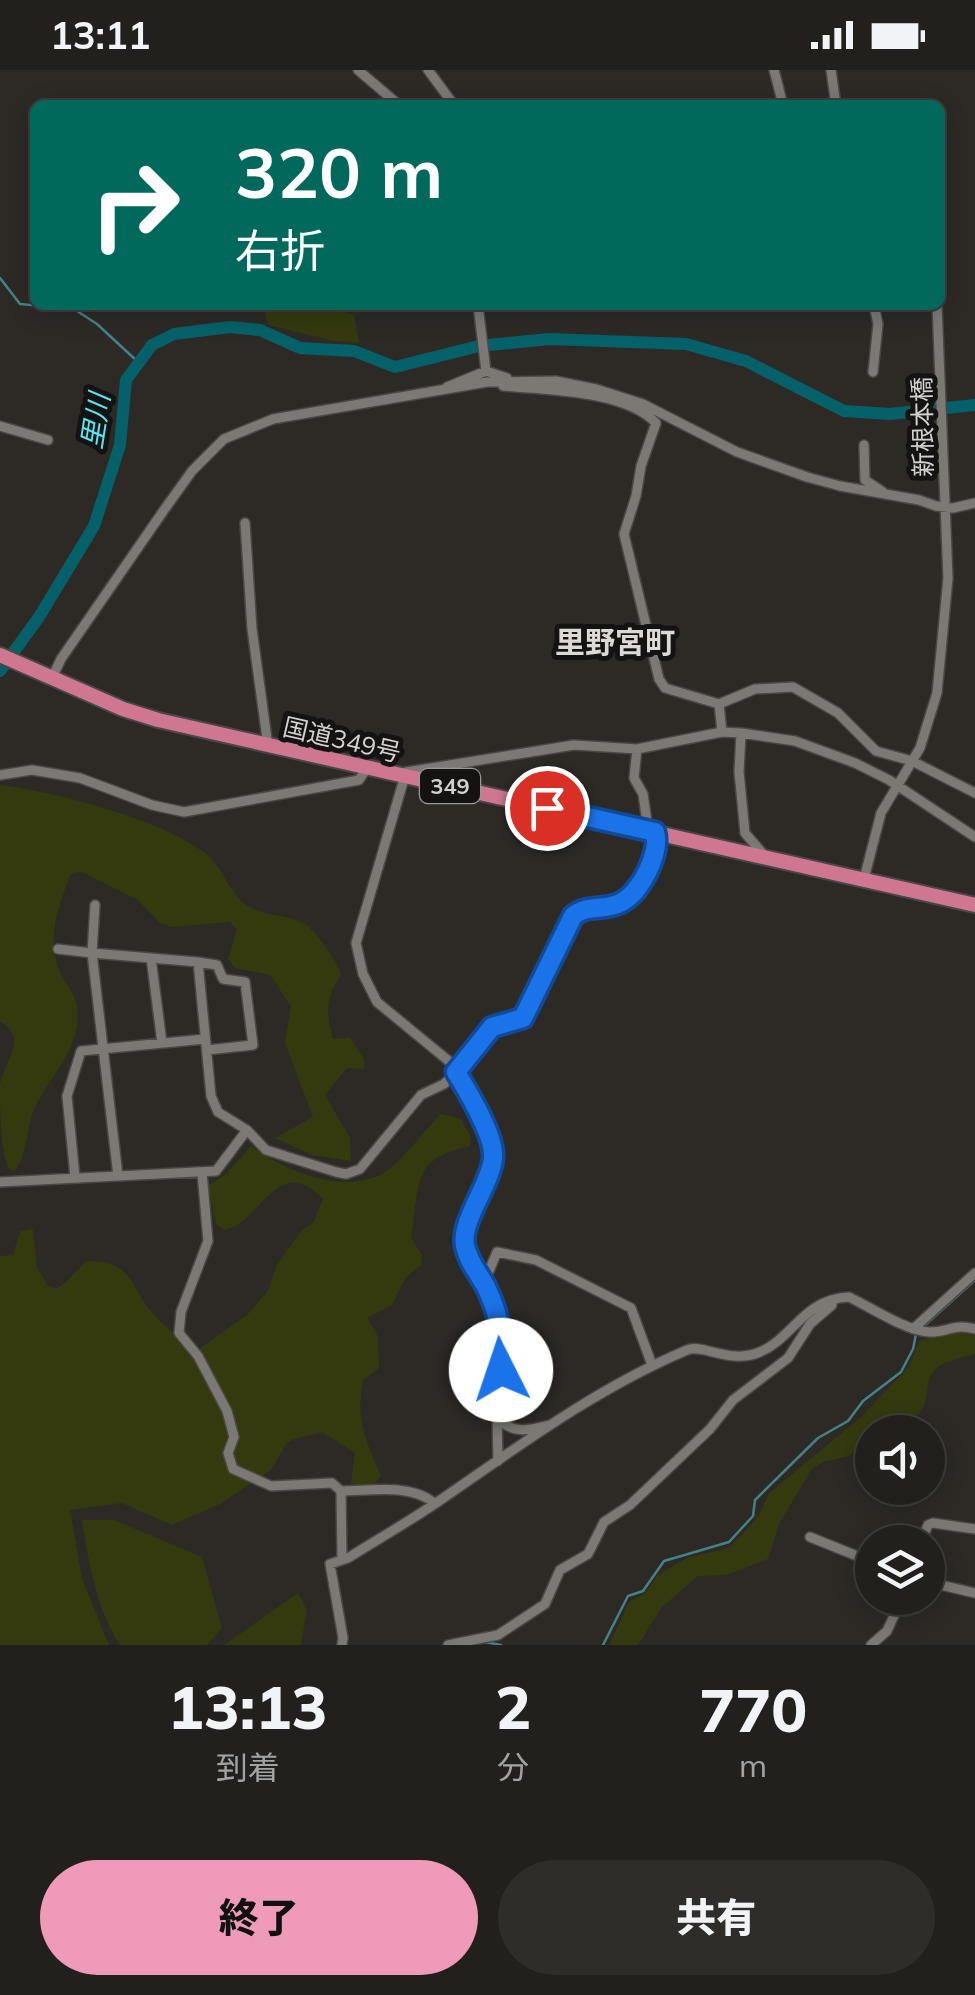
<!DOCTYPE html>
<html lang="ja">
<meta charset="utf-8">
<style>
:root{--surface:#22201c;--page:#2e2d29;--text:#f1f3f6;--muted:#a2a3a3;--line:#3f3e3b;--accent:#ef9ab8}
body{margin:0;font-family:Mulish,"Noto Sans JP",sans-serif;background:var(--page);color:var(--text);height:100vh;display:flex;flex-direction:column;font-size:38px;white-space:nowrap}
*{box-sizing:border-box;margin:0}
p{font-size:32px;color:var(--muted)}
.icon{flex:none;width:55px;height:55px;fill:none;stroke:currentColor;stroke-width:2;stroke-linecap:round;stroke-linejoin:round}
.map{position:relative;height:1575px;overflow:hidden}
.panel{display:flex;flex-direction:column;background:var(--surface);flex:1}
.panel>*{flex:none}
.top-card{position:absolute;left:30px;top:30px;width:915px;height:210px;border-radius:15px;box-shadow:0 5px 25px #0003,0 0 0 2px var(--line);background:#00695c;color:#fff;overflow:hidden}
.controls{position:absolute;left:855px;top:1345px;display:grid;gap:20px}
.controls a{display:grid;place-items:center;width:90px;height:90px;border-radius:50%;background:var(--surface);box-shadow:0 5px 25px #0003,0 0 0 2px var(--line);font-size:50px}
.pin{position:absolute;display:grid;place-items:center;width:85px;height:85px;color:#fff;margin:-42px;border:5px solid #fff;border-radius:50%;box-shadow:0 2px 10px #0007}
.me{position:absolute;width:110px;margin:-55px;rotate:356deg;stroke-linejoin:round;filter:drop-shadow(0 0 8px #0008)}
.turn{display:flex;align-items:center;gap:35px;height:210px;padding:0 40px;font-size:45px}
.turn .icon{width:130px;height:130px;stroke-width:2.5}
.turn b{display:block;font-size:70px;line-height:85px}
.eta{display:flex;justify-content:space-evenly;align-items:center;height:170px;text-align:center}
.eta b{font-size:60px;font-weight:800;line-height:70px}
.primary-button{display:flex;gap:20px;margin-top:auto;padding:20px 40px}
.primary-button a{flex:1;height:115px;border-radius:60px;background:var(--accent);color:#111;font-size:40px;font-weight:800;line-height:115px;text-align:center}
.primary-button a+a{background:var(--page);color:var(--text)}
.status{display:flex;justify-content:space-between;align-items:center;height:70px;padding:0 50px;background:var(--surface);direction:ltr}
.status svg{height:28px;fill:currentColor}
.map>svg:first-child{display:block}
</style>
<div class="status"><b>13:11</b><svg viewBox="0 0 49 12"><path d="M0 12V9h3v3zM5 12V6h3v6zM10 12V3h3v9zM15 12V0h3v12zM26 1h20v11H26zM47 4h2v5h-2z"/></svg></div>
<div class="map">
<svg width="975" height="1575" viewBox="0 0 975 1575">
<rect width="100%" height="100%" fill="#2d2a26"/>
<path fill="#343a0e" d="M265,235H322L354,245L359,273L333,271L269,255L263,240Z
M0,715C56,722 160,749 205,783C223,796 228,823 248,836C265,847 291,844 306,855C317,862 338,893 341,905C325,928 326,942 333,969L350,968L364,989V999L347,998L325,1025L350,1068L351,1091L312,1085L275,1068L313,1047L285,973L291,936L270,905L235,898L228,889L237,860L230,852L172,857L160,853L138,830L80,801L70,805C58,839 46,867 60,902C65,913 75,925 77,936C83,975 52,1004 36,1035C26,1055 29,1080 15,1101L9,1099C0,1079 0,1037 0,1014C4,992 30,967 0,952Z
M441,1044L461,1049L471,1067L470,1076C410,1088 420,1116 411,1168L422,1185L421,1195L405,1208L392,1235L367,1248L378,1266L379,1298L363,1310C355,1349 366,1371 381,1406L371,1419L351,1413L355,1383L322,1362L294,1369L286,1374L271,1400L220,1434L172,1455L122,1433L70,1440L82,1509L109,1575H0V1186L13,1185L20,1161L33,1159L37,1197L47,1215L56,1219L64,1214L86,1191C132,1190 128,1213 150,1240C163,1257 181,1268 199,1279L247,1245L268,1221L277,1195L301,1161L314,1152L323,1129C276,1081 261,1154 224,1160L216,1154L208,1116L226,1104L251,1076C284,1101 349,1128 388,1100C406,1087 424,1060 441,1044Z
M958,1261L975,1266V1284C964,1287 947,1290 938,1297C924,1309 930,1319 925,1333C915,1355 894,1362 872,1362L849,1386L823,1392L811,1400L779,1454L768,1489L726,1505L698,1506L662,1537L638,1575H609L629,1532L645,1523L658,1505L687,1488L729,1478L758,1447L769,1423L859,1349L909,1297L919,1271Z
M82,1450H114L202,1487L222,1558L207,1575H120C96,1537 89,1494 82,1450Z
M298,1523L307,1540L301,1575H224Z"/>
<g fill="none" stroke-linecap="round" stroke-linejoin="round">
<path stroke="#438388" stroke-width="2.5" d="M0,208L20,234L74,239L97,254L138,292
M924,1256L975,1210
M485,1572L501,1575
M603,1575L628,1526L643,1521L664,1491L729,1472L753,1446L755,1430L818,1368L848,1351L863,1331L901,1302L913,1279L916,1264"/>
<path stroke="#056169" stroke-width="12" d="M0,601L39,547L94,456L120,375L126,310L152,275L174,264L230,257L260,260L300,278L354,281L395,297L479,276L549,269L686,274L746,291L844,341L890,344L975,335"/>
<defs>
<path id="minor" d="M358,0L399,35
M428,0L454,35
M774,0L783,35
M831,0L836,35
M478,235L486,301
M873,302L878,254L874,235
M503,316C545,320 625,320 656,353L641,396L636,426L624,464L659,609L665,618L719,634L722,662
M447,317L486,301L507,308
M0,356L48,370
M864,375L865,410L883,422
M245,453L252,559L268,676
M52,608L61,589L164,440L192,401L224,369L273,349L487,312L556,311L596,319L643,334L737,382L807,407L840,416L919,430L936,436L953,438L975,433
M719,634L755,619L793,617L838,643L876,681L912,691L975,723
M741,663L739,702L745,763L764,785
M0,705L32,700L80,708L152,735L184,742L359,710L367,698
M864,809L881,743L920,678L937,623L948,508L937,235
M58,879L92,883L95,835
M151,888L162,973
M198,892L217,895L223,909L245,912L253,975L207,980
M202,1102L208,1171L181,1242L179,1263L198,1286L227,1341L234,1367L228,1383L233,1399L271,1416L332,1413L341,1421C369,1421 413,1413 435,1434
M118,1106L216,1101L247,1060
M75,1107L67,1026L81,981L205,969
M0,1112L118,1106L92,883L198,892L211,1026L218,1042L247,1060L266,1080L336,1102L346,1104L360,1099L421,1025L444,1014L456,1002L483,965L492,957L523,948L573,846C586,835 597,840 612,836C638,829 652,793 657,769L647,752L643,724L634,708L637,679
M484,1213L497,1182L536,1190L631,1238L652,1295
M913,1259L975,1203
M497,1347L498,1391
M550,1355C529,1360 512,1365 497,1347L502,1266L491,1229L472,1198L464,1171L490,1101L492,1076L488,1066L450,992L377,932L363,904L356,873L406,702L574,675L637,679L722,662L741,663L795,671L855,693L889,710L975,767
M341,1421L342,1490
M810,1467L872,1492
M921,1472L928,1455L933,1453L975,1459
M928,1512L975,1523
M342,1575L343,1568L330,1494L348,1488C378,1469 410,1451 439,1431C519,1376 597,1318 687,1280C702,1273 730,1295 760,1282C793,1268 804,1229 849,1227C870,1237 906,1261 929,1262C947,1263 952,1253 975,1259
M448,1575L498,1565L545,1534L560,1500L588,1484L604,1452L630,1435L710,1359L733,1330L788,1288L810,1254L832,1235
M871,1575L887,1561L902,1528"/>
<path id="highway" d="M0,585L123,639L158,650L975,835"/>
</defs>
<use href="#minor" stroke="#4a4745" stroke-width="12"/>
<use href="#highway" stroke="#4a4745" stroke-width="18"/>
<use href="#minor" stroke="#7c7974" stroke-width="9"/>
<use href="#highway" stroke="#cf7691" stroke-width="14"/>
</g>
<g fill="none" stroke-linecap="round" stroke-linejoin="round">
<defs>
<path id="route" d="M501,1300C504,1271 499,1243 486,1217C478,1202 469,1193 465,1176C460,1151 491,1114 493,1088C495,1066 468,1022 456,1002L492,957L523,948L573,846C587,834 604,841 620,833C640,824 661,783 655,762L547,738"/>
</defs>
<use href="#route" stroke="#114b97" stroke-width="25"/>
<use href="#route" stroke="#1a73e8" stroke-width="18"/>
</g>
<g text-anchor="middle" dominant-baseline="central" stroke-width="10" stroke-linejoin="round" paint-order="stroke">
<rect fill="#141311" stroke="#9a9896" stroke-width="2.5" x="420" y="699" width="60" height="34" rx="8"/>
<g font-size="22" font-weight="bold" fill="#d3d1cf">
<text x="450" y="716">349</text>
</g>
<g font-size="25" fill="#d3d1cf" stroke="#141311">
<text transform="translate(922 357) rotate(-91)">新根本橋</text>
<text transform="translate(342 669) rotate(13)">国道349号</text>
</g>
<g font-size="28" font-style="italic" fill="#53e8f5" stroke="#141311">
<text transform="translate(95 351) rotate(-81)">里川</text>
</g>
<g font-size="30" font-weight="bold" fill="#ddd9d4" stroke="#141311">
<text x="615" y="572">里野宮町</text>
</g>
</g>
</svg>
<div class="controls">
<a><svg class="icon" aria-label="sound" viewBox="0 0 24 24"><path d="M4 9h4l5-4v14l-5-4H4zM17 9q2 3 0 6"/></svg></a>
<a><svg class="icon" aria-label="layers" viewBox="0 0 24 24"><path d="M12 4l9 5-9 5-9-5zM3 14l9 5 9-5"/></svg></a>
</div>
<div class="pin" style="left:547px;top:738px;background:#d93025"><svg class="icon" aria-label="arrive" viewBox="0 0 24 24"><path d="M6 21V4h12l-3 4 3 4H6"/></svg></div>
<svg class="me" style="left:501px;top:1300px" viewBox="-20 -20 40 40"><circle r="19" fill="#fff"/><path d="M0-13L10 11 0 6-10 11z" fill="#1a73e8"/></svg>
<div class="top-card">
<div class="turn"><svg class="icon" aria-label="right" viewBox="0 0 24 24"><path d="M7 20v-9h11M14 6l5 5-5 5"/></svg><div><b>320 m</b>右折</div></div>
</div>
</div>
<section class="panel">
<div class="eta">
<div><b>13:13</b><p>到着</p></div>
<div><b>2</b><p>分</p></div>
<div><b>770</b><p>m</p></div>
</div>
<div class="primary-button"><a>終了</a><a>共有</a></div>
</section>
